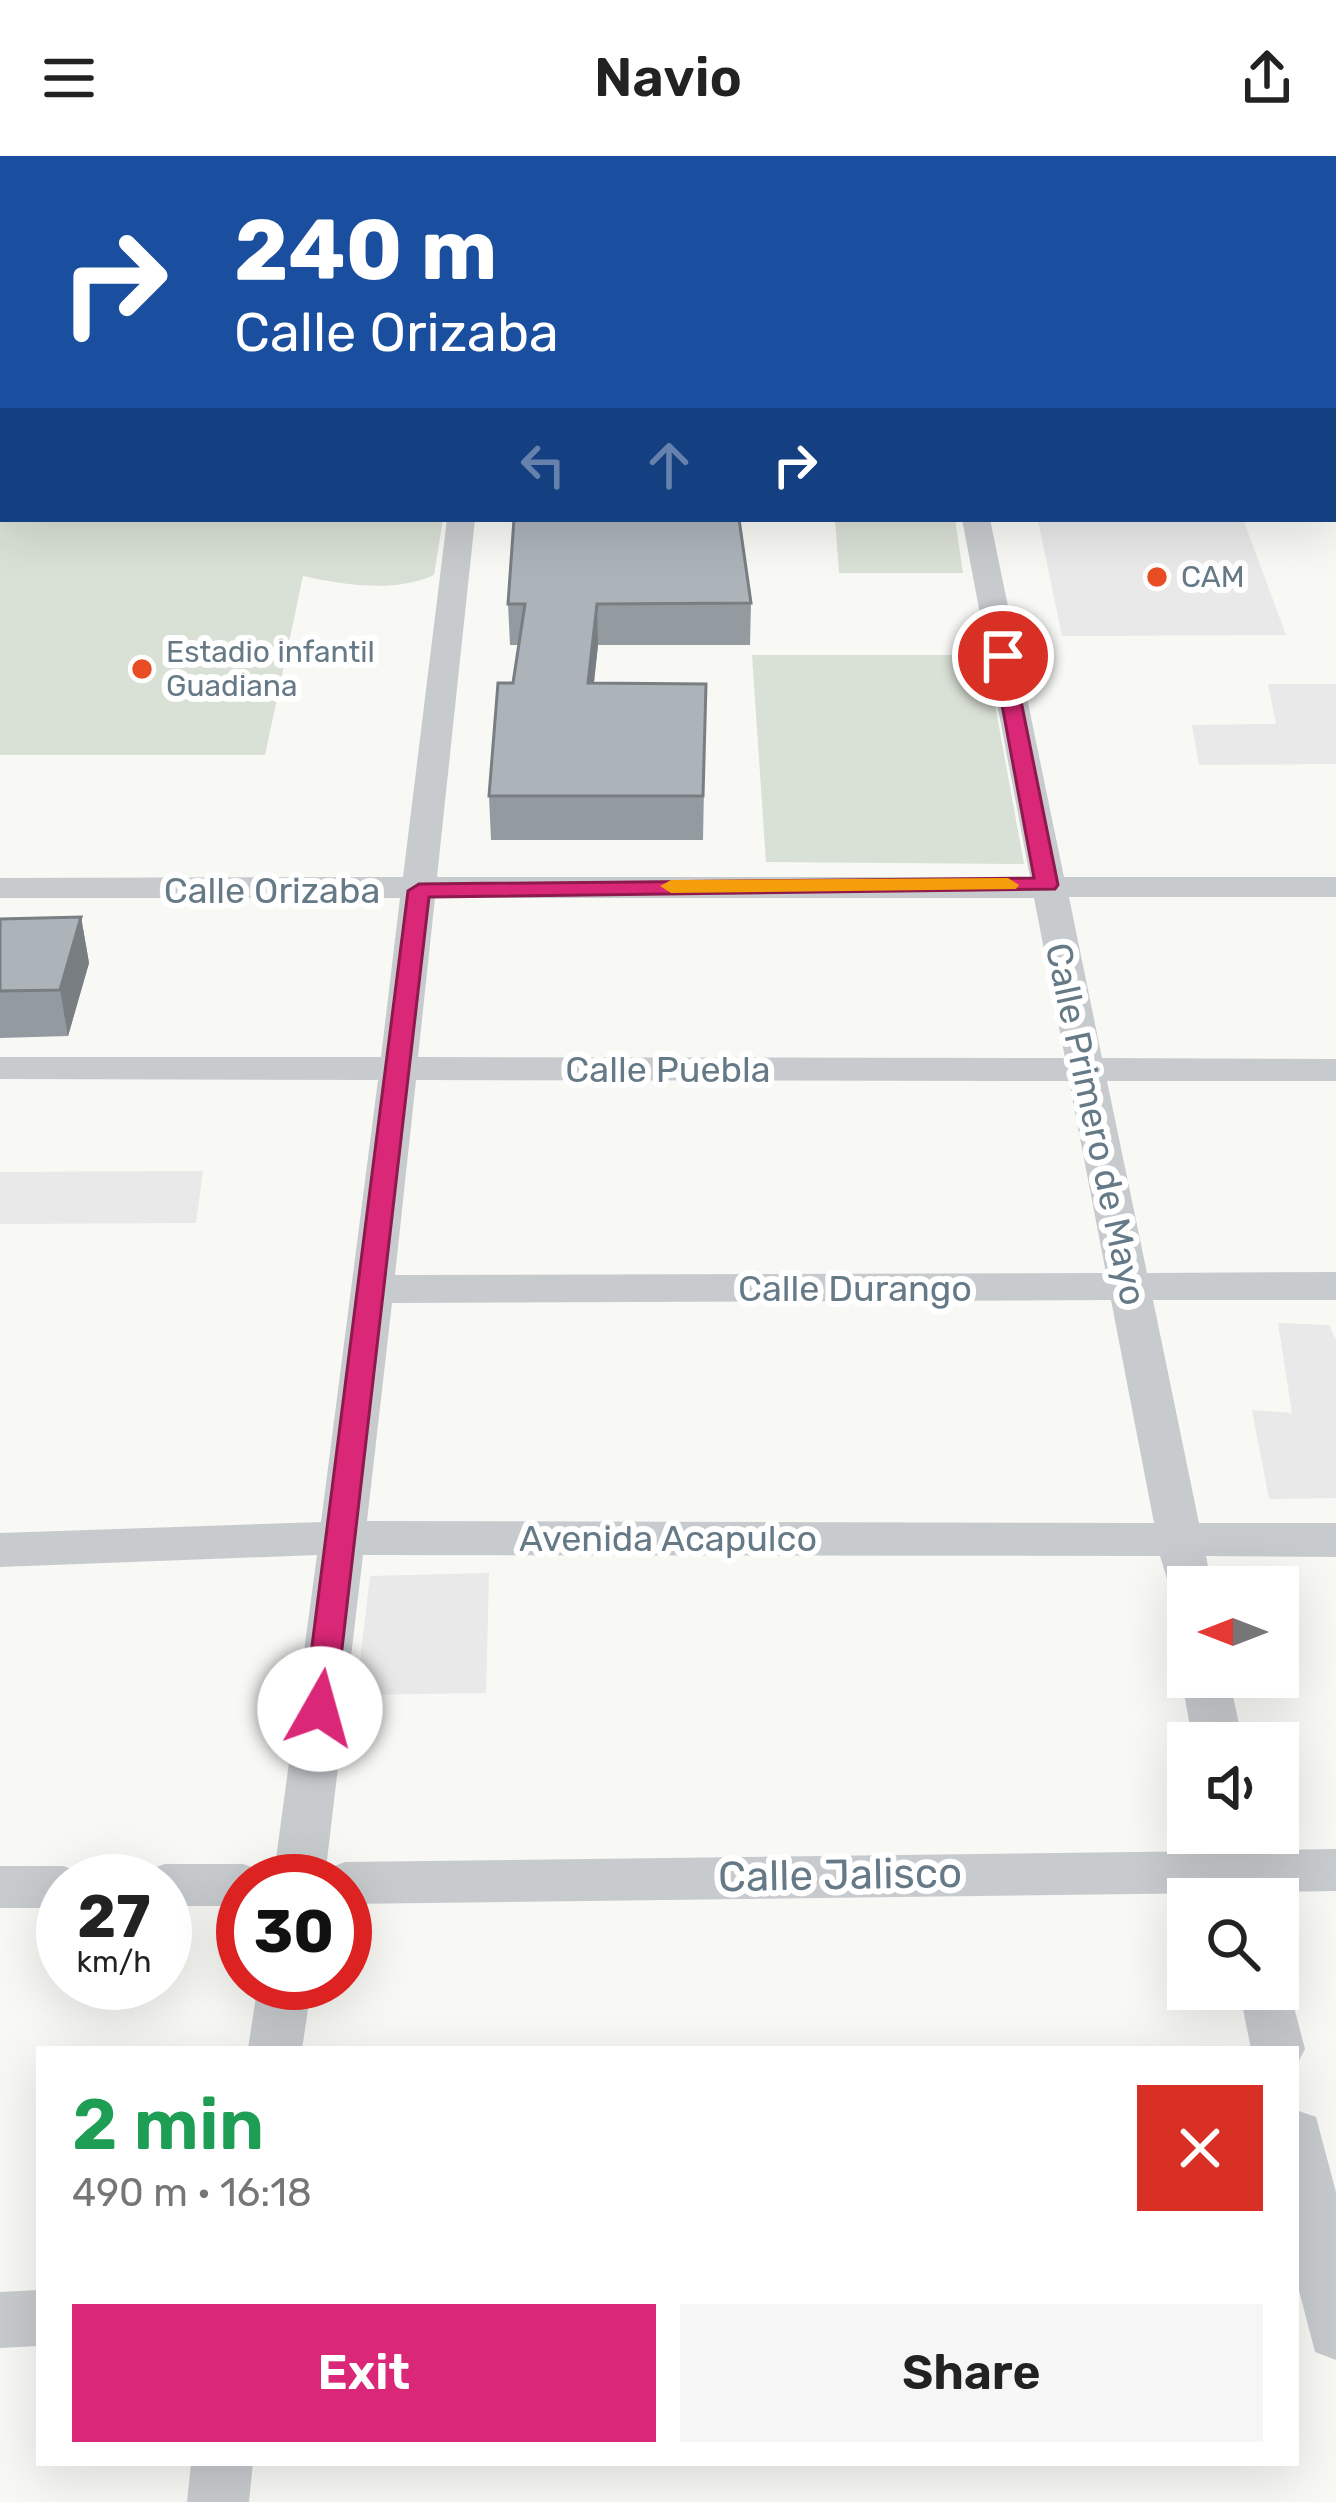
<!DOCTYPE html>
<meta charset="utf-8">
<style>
:root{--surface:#fff;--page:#f6f6f6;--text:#222;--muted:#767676;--accent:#db2777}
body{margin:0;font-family:Rubik,sans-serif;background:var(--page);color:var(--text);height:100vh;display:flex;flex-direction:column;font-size:45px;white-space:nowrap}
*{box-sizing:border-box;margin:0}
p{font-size:39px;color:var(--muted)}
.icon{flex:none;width:66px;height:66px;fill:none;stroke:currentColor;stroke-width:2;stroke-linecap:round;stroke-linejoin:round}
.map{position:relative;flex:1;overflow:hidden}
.drawer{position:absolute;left:36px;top:1890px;width:1263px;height:420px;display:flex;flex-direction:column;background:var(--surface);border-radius:0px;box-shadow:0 12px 48px #0002}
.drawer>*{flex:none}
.hud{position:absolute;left:0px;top:0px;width:1338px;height:366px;box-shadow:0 12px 48px #0002;background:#1a4fa0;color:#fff;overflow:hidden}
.needle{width:78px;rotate:270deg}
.tools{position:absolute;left:1167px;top:1410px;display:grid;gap:24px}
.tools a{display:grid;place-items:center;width:132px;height:132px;border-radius:0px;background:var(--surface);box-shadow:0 12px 48px #0002;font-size:60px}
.speed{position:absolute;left:36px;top:1698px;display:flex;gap:24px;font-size:60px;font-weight:700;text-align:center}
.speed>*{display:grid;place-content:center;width:156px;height:156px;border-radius:50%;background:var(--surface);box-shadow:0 12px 48px #0002;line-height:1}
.speed small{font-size:30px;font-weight:400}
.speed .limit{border:18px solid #d22;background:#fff;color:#111}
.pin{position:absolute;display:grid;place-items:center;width:102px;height:102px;color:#fff;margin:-51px;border:6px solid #fff;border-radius:50%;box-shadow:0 3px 12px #0007}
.me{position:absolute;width:132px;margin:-66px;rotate:7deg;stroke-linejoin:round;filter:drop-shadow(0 0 9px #0008)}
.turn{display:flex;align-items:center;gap:42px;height:252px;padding:0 36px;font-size:54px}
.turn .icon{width:156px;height:156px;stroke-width:2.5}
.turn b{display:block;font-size:84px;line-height:102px}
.lanes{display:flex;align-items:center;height:114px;padding:0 36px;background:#0003;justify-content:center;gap:60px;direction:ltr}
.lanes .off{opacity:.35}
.round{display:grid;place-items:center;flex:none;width:126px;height:126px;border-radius:0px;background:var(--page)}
.head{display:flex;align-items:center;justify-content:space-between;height:204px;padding:0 36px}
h1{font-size:72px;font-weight:600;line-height:90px;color:#1e9e55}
.action{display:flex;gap:24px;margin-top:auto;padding:24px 36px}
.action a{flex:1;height:138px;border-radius:0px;background:var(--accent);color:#fff;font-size:48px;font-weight:600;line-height:138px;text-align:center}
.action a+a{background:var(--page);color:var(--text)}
header{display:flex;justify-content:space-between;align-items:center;height:156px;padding:0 36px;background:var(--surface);font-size:54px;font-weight:600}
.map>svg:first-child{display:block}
</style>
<header><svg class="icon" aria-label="menu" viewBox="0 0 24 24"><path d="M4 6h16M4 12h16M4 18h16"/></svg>Navio<svg class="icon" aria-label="share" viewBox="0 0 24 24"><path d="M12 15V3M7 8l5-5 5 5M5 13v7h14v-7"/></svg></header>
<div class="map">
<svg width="1336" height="2346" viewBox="0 0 1336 2346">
<rect width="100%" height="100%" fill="#f8f8f5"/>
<path fill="#e8e9e8" d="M1243,363L1286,479L1062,480L1038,364Z
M1268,528H1336V608L1199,609L1192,569L1276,568Z
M203,1015L196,1067L0,1068V1016Z
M1278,1167L1329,1169L1336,1184V1342L1269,1343L1252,1254L1292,1257Z
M489,1417L486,1537L356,1539L370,1420Z"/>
<path fill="#d9e0d5" d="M0,352L3,363H443L434,419C394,437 344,429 303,420L265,599H0Z
M835,363H955L963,417H839Z
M986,499L1024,708L766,706L752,499Z"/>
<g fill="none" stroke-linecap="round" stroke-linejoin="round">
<defs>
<path id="secondary" d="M0,321H3V345H0Z
M1335,333H1336V357H1335Z"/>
</defs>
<use href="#secondary" stroke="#b7bdc1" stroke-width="6"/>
<path fill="#c8cbce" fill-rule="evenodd" d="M313,0H323L322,3H312Z
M667,0H677V3H667Z
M913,0H923V3H913Z"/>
<path fill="#c8cbce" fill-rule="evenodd" d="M447,363H475L437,721H1030L962,363H990L1064,721H1336V741H1069L1102,902L1336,903V925H1107L1147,1117L1336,1116V1144H1153L1199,1367H1336V1401L1206,1400L1212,1431H1188V1448L1173,1443L1160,1400L363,1399L326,1713L345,1706L1213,1695L1210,1677H1260L1264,1694L1336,1693V1735L1272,1736L1273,1743H1221L1220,1737L345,1748V1725H273L317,1399L0,1411V1377L321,1366L378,924L0,923V901H381L400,742H0V722L403,721ZM435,742H1034L1065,902L418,901ZM416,924L1069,925L1106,1117L395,1119ZM1111,1144L1154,1367L367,1365L392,1147Z
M1188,1508V1521H1229L1243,1587H1193L1181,1521Z
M165,1708H243L261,1714L267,1725H243V1750H165V1725H141L147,1714Z
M0,1710H63L81,1716L86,1725H63V1752H0Z
M1278,1814L1285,1817L1305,1893L1296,1910V1893H1251L1239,1833H1278Z
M258,1827H312L302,1893H248Z
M1296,1954L1316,1961L1336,2036V2204L1315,2196L1296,2123Z
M39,2134V2190L0,2192V2136Z
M191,2307H253L249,2346H187Z"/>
<use href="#secondary" fill="#fff" fill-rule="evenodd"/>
</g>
<path fill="#949ba0" d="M751,447L750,489H598L594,527L706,528L703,684H491L489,640L513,527L519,489H510L508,448Z
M81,761L89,807L68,880L0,882V763Z"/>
<path fill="#787e82" d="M597,448L598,489L589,570L588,527Z
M81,761L89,807L68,880L60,834Z"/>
<path fill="#acb4ba" stroke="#787e82" stroke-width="3" d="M514,363H739L751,447L597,448L588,527L706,528L703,640H489L498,527H513L525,448H508Z
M81,761L60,834L0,835V763Z"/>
<path fill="#db2777" stroke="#8e194d" stroke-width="3" d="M1003,494L1012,500L1058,729L1055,733L429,741L335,1553L331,1562H308L304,1553L408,735L419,728L1034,722L993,500Z"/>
<path fill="#f59e0b" d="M1008,722L1019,729L1016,733L671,737L660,730L671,724Z"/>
<g fill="#e94d23" stroke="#fff" stroke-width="4.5">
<circle cx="1157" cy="421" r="12"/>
<circle cx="142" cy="513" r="12"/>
</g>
<g text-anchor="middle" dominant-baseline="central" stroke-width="12" stroke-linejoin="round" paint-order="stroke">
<g font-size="30" fill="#667987" stroke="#fff" text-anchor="start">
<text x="1181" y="421">CAM</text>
<text x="166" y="496">Estadio infantil<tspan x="166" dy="34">Guadiana</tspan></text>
</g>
<g font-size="36" fill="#667987" stroke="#fff">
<text x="272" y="734">Calle Orizaba</text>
<text x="668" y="913">Calle Puebla</text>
<text transform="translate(1096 968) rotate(78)">Calle Primero de Mayo</text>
<text x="855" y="1132">Calle Durango</text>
<text x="668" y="1382">Avenida Acapulco</text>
</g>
<g font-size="42" fill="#667987" stroke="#fff">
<text transform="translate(840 1719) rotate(-1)">Calle Jalisco</text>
</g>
</g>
</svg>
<div class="tools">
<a><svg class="needle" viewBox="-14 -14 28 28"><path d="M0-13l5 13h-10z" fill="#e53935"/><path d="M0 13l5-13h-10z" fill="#767676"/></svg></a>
<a><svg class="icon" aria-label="sound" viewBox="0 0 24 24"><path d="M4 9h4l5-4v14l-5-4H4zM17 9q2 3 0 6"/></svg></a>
<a><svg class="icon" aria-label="search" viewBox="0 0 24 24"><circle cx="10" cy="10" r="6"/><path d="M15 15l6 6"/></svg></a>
</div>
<div class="speed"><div>27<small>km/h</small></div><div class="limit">30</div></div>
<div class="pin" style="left:1003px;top:500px;background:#d93025"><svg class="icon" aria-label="arrive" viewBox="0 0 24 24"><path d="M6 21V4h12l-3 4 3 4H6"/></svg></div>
<svg class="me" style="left:320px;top:1553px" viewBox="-20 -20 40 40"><circle r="19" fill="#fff"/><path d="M0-13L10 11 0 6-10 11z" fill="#db2777"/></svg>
<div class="hud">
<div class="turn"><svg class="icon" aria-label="right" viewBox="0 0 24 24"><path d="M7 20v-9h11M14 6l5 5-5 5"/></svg><div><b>240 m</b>Calle Orizaba</div></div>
<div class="lanes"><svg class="icon off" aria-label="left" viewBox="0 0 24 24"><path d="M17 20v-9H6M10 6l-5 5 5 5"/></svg><svg class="icon off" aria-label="ahead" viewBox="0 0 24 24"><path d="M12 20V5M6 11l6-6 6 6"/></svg><svg class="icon" aria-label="right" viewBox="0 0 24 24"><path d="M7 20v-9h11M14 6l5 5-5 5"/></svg></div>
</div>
<section class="drawer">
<div class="head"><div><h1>2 min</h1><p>490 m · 16:18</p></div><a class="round" style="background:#d93025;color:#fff"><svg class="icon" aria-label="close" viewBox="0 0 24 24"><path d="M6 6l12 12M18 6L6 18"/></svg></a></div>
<div class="action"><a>Exit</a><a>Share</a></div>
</section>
</div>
